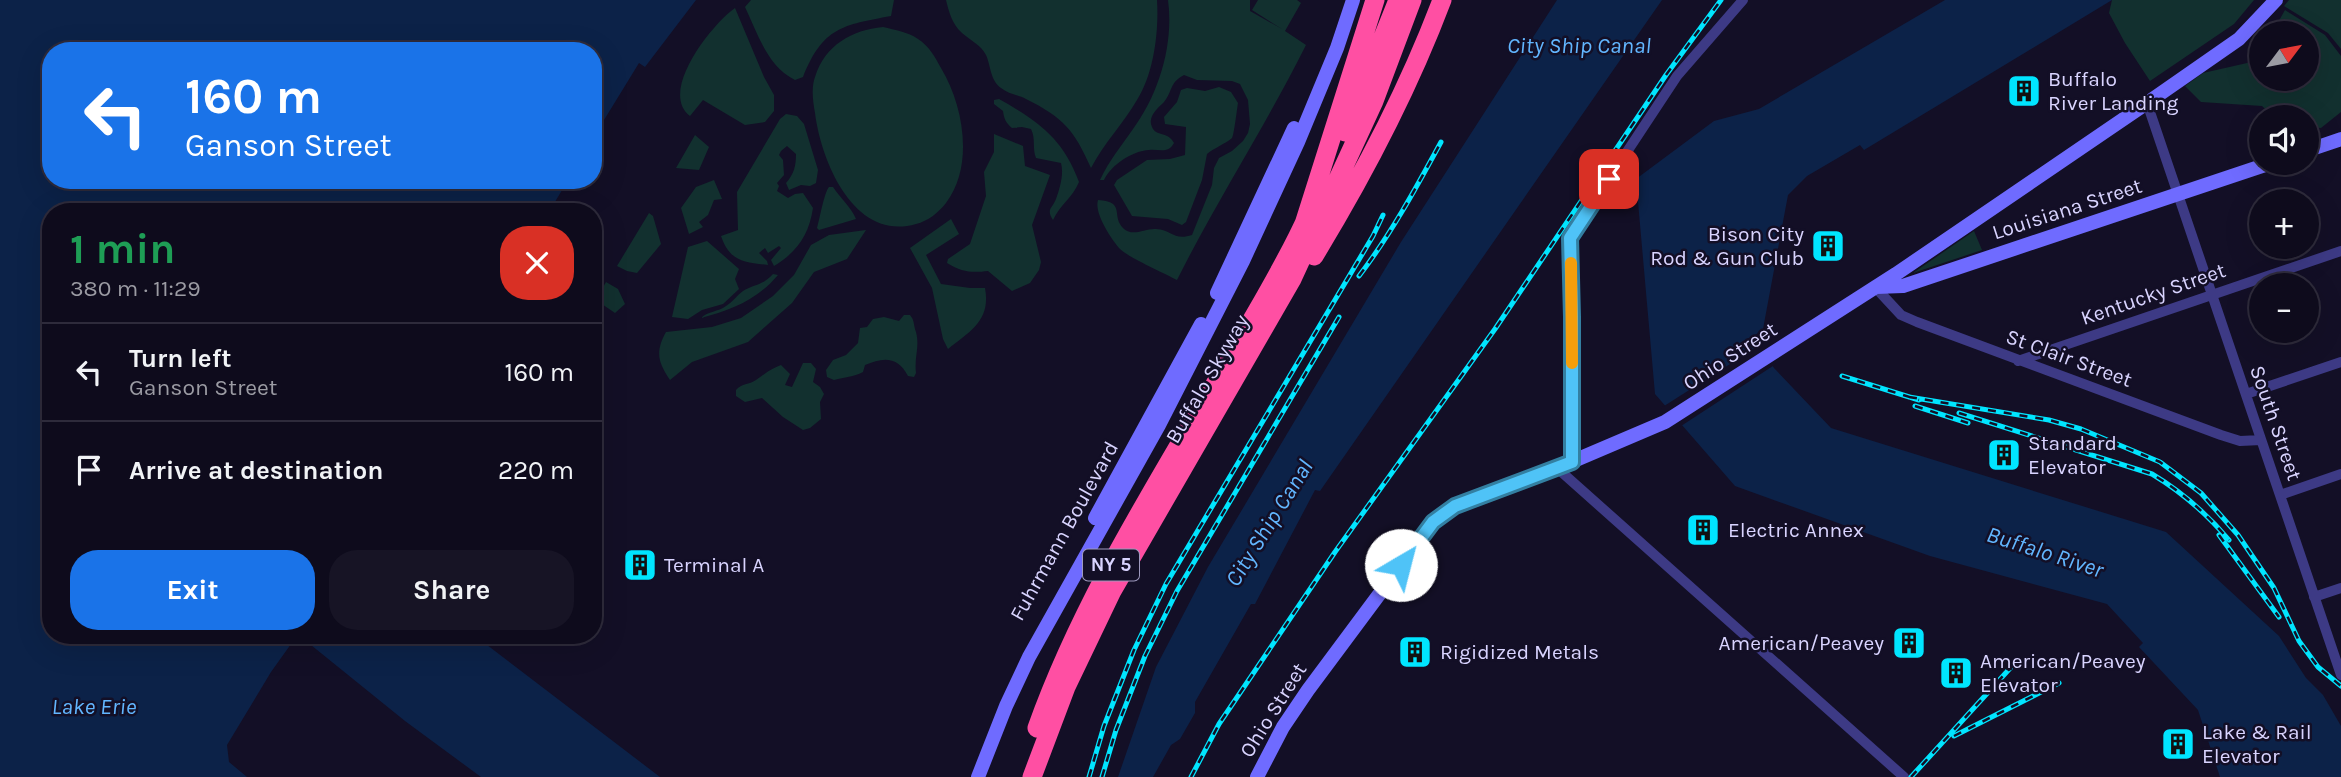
<!DOCTYPE html>
<meta charset="utf-8">
<style>
:root{--surface:#0e0b1c;--page:#171425;--text:#f1f3f6;--muted:#9b9ba3;--line:#2e2b3b;--accent:#1a73e8}
body{margin:0;font-family:Karla,sans-serif;background:var(--page);color:var(--text);height:100vh;display:flex;flex-direction:column;font-size:26px;white-space:nowrap}
*{box-sizing:border-box;margin:0}
p{font-size:23px;color:var(--muted)}
.icon{flex:none;width:38px;height:38px;fill:none;stroke:currentColor;stroke-width:2;stroke-linecap:round;stroke-linejoin:round}
.map{position:relative;flex:1;overflow:hidden}
.drawer{position:absolute;left:42px;top:203px;width:560px;height:441px;display:flex;flex-direction:column;background:var(--surface);border-radius:28px;box-shadow:0 7px 28px #0002,0 0 0 2px var(--line)}
.drawer>*{flex:none}
.guide{position:absolute;left:42px;top:42px;width:560px;height:147px;border-radius:28px;box-shadow:0 7px 28px #0002,0 0 0 2px var(--line);background:#1a73e8;color:#fff;overflow:hidden}
.needle{width:46px;rotate:58deg}
.tools{position:absolute;left:2249px;top:21px;display:grid;gap:14px}
.tools a{display:grid;place-items:center;width:70px;height:70px;border-radius:50%;background:var(--surface);box-shadow:0 7px 28px #0002,0 0 0 2px var(--line);font-size:35px}
.pin{position:absolute;display:grid;place-items:center;width:60px;height:60px;color:#fff;margin:-30px;border-radius:14px;box-shadow:0 4px 10px #0006}
.me{position:absolute;width:77px;margin:-38px;rotate:37deg;stroke-linejoin:round;filter:drop-shadow(0 0 5px #0008)}
.turn{display:flex;align-items:center;gap:24px;height:147px;padding:0 28px;font-size:32px}
.turn .icon{width:91px;height:91px;stroke-width:2.5}
.turn b{display:block;font-size:49px;line-height:60px}
.round{display:grid;place-items:center;flex:none;width:74px;height:74px;border-radius:28px;background:var(--page)}
.overview{display:flex;align-items:center;justify-content:space-between;height:119px;padding:0 28px}
h1{font-size:42px;font-weight:700;line-height:52px;color:#1e9e55}
.cta{display:flex;gap:14px;margin-top:auto;padding:14px 28px}
.cta a{flex:1;height:80px;border-radius:28px;background:var(--accent);color:#fff;font-size:28px;font-weight:700;line-height:80px;text-align:center}
.cta a+a{background:var(--page);color:var(--text)}
ul{padding:0;list-style:none}
li{display:flex;align-items:center;gap:21px;height:98px;padding:0 28px;border-top:2px solid var(--line)}
li div{flex:1}
li b{display:block;font-size:26px}
li em{font-style:normal}
.map>svg:first-child{display:block}
</style>
<div class="map">
<svg width="2341" height="777" viewBox="0 0 2341 777">
<rect width="100%" height="100%" fill="#130f26"/>
<path fill="#12302f" d="M751,0H894L891,16C843,25 823,27 803,77L795,80C767,66 758,34 745,7Z
M946,0H1157C1159,31 1154,73 1137,100C1123,124 1104,143 1091,168C1074,130 1064,118 1026,99C1019,95 1008,94 1001,88C990,80 991,66 986,55C981,45 970,40 962,33C952,24 949,12 946,0Z
M1168,0H1250V11L1282,29L1252,10L1258,0H1297L1301,3L1285,31L1306,45C1266,125 1217,200 1177,280C1164,273 1127,257 1119,248C1110,237 1094,213 1098,200C1127,202 1110,216 1124,229C1133,237 1146,228 1156,229C1172,230 1174,241 1192,235L1212,185L1214,168L1219,158L1232,151L1243,141L1248,133L1250,124L1248,100L1240,84L1232,81L1197,80L1184,75C1169,83 1173,91 1164,102C1158,108 1147,117 1152,127C1156,137 1168,131 1174,143C1168,154 1160,149 1149,150C1132,151 1111,165 1104,180H1100C1110,159 1120,148 1133,129C1159,94 1174,44 1168,0Z
M2112,0H2254L2234,24L2150,81L2125,43L2109,13Z
M2289,0H2341V49L2328,33L2284,6Z
M735,8L764,77L774,95V111L765,122L745,125L703,100L690,116C658,92 712,24 735,8Z
M2285,10L2325,35L2341,56V112L2321,128L2307,127L2306,117H2274L2262,106L2201,102L2185,86L2203,73L2256,61L2261,52V79H2306V33H2272Z
M883,27C895,30 908,32 918,39C929,46 935,57 941,68C964,106 974,166 946,203C938,213 928,221 916,224C854,242 821,161 815,113C813,102 811,88 815,77C825,45 852,30 883,27Z
M1219,87L1231,92L1238,103C1237,109 1234,135 1232,138C1225,144 1214,148 1207,154L1202,180L1186,222L1182,225L1168,219L1132,216L1114,185L1117,180L1147,160L1170,159L1185,155L1186,127L1165,124L1164,117L1177,102L1181,90L1187,88L1205,91Z
M999,99C1038,121 1063,138 1079,182C1073,197 1060,205 1053,220C1046,209 1052,209 1056,199C1060,188 1064,174 1061,163L1036,158C1032,148 1036,139 1031,129L1022,127L1012,128C1006,123 1004,119 1003,111L994,104V100Z
M786,114L797,116L804,124L818,170L816,183L810,186L801,185L789,190L786,183C794,174 796,166 796,154L787,146L781,151L779,155L783,160L784,175L777,183L779,186L777,191L788,198L795,194L803,193L813,208C809,235 797,252 774,266L771,260L781,248L779,246L768,253L765,248L759,253L767,261L768,265C744,262 730,262 721,236L738,230L737,192L780,119Z
M994,134L1023,146L1025,166L1050,175L1032,225L1041,262L1039,270L1030,283L1012,291L988,271C971,273 962,272 947,263L948,259L970,244L986,196L984,172L994,152Z
M695,135L709,147L699,170L676,168Z
M714,180L722,199L714,200L708,215L699,222L703,227L689,234L681,208L696,187Z
M829,187H833C840,198 852,208 856,219L819,230L817,228C820,218 824,193 829,187Z
M649,213L653,216L661,244L637,273L627,271L617,266Z
M951,219L959,234L926,255L941,284L970,288H985C991,320 971,331 948,349L943,339L932,288L910,248Z
M866,230L847,259L814,272L792,303L748,342L692,362L670,380C658,362 655,352 666,332L712,327L741,318L773,296L794,275L811,245L829,235Z
M1974,231L1982,250L1913,273Z
M707,241L739,269L735,279L739,289L723,304L702,310L688,319L672,317L688,247Z
M773,274L778,275C757,300 731,310 701,318C708,311 718,312 726,306C733,302 737,295 743,291C755,284 762,286 773,274Z
M606,282L618,289L625,304L615,313L596,300Z
M904,315H910C915,321 913,324 916,332C920,348 914,356 916,373L914,377L908,376C898,356 883,357 865,365L863,372C853,377 845,377 834,380L827,377L826,370L833,360L846,355L858,343L860,328L867,327L873,319L884,317L899,321Z
M803,363H811L816,369L813,382L820,387L824,394L820,402L821,419L810,428L803,430L783,417L762,398L745,402L736,396V390C742,383 749,385 756,380C765,374 770,369 781,365L790,374L785,385L792,387Z"/>
<path fill="#0c2248" d="M0,0H696L645,67L639,63L593,138V51H51V180H568L549,212H51V635H474L660,777H481L405,721L306,641L291,644L271,672L227,745L229,762L247,777H0Z
M1557,0H1662L1320,491L1315,490L1255,604H1251L1195,702V713L1180,739L1171,745L1153,777H1118L1156,667L1208,567L1401,242Z
M1945,0H2112L1864,150L1860,145L1807,176L1788,195L1763,329L1754,336L1774,368L1831,428L2166,532L2279,636L2306,678L2323,695L2341,726V777H2220L2198,710L2139,647L2143,643L2107,604L1930,556L1735,486L1655,394L1636,179L1714,121L1759,109Z"/>
<path fill="#130f26" d="M1763,343L1776,364L1678,428L1661,408Z"/>
<g fill="none" stroke-linecap="round" stroke-linejoin="round">
<path stroke="#3d3a85" stroke-width="10" d="M2147,103L2341,675
M1875,287L1901,315L1917,322L2221,435L2240,441L2261,440
M2018,361L2341,251
M2246,394L2341,362
M1572,462L1570,238L1677,76L1743,0
M1557,468L1904,777
M2280,495L2341,474
M2314,597L2341,588"/>
<path stroke="#6f6bff" stroke-width="14" d="M2306,151L2341,139
M1876,287L1903,286L2271,163
M1217,293L1294,128
M1095,518L1201,324
M978,777L1006,706L1029,657L1159,425L1243,261L1298,142L1337,48L1353,0
M1257,777L1283,727L1308,690L1433,522L1455,506L1557,468L1665,422L1896,274L2147,103L2239,39L2276,0"/>
<path stroke="#ff4fa3" stroke-width="19" d="M1345,132L1398,0
M1304,224L1375,0
M1314,256C1364,174 1408,90 1442,0
M1037,728C1085,593 1165,472 1236,348C1260,305 1287,262 1307,217
M1032,777L1066,687L1112,591L1292,279L1374,101L1412,0"/>
<defs>
<path id="rail" d="M1359,276C1391,234 1416,188 1441,142
M1842,376L1919,400
M1909,397L2049,420L2081,429L2160,462L2201,493L2238,535L2274,588L2299,641L2318,667L2341,686
M1915,406L1968,423
M1959,413L2152,474C2182,492 2207,514 2229,540
M2219,535L2279,617
M1954,736L2059,683
M1089,777L1104,726L1134,650L1166,584L1373,236L1383,215
M1102,777L1116,730L1145,656L1177,591L1339,317
M1191,777L1219,724L1335,552L1495,329L1666,75L1721,0
M1911,777L2013,665"/>
</defs>
<use href="#rail" stroke="#00e5ff" stroke-width="5"/>
<use href="#rail" stroke="#130f26" stroke-width="2.5" stroke-dasharray="8" stroke-linecap="butt"/>
</g>
<g fill="none" stroke-linecap="round" stroke-linejoin="round">
<defs>
<path id="route" d="M1401,565L1433,522L1455,506L1572,462V317L1570,238L1609,179"/>
</defs>
<use href="#route" stroke="#337fa1" stroke-width="18"/>
<use href="#route" stroke="#4fc3f7" stroke-width="12"/>
<path stroke="#f59e0b" stroke-width="12" d="M1571,263L1572,363"/>
</g>
<defs>
<symbol id="building-square" viewBox="-11 -11 22 22"><rect x="-9" y="-9" width="18" height="18" rx="4" fill="#00e5ff" stroke="#130f26"/><path d="M-4-6H4V6H1V3H-1V6H-4ZM-2.5-4.3h1.7v1.8h-1.7ZM.8-4.3h1.7v1.8H.8ZM-2.5-1h1.7V.8h-1.7ZM.8-1h1.7V.8H.8Z" fill="#111"/></symbol>
</defs>
<g fill-rule="evenodd">
<use href="#building-square" x="2005" y="72" width="38" height="38"/>
<use href="#building-square" x="1809" y="227" width="38" height="38"/>
<use href="#building-square" x="1985" y="436" width="38" height="38"/>
<use href="#building-square" x="1684" y="511" width="38" height="38"/>
<use href="#building-square" x="621" y="546" width="38" height="38"/>
<use href="#building-square" x="1890" y="624" width="38" height="38"/>
<use href="#building-square" x="1396" y="633" width="38" height="38"/>
<use href="#building-square" x="1937" y="654" width="38" height="38"/>
<use href="#building-square" x="2159" y="725" width="38" height="38"/>
</g>
<g text-anchor="middle" dominant-baseline="central" stroke-width="5" stroke-linejoin="round" paint-order="stroke">
<rect fill="#130f26" stroke="#9e99be" stroke-width="2" x="1083" y="549.5" width="56" height="31" rx="5"/>
<g font-size="19" font-weight="bold" fill="#d9d4ff">
<text x="1111" y="565">NY 5</text>
</g>
<g font-size="21" fill="#d9d4ff" stroke="#130f26" text-anchor="start">
<text x="2048" y="79">Buffalo<tspan x="2048" dy="24">River Landing</tspan></text>
<text x="1804" y="234" text-anchor="end">Bison City<tspan x="1804" dy="24">Rod &amp; Gun Club</tspan></text>
<text x="2028" y="443">Standard<tspan x="2028" dy="24">Elevator</tspan></text>
<text x="1728" y="530">Electric Annex</text>
<text x="664" y="565">Terminal A</text>
<text x="1884" y="643" text-anchor="end">American/Peavey</text>
<text x="1440" y="652">Rigidized Metals</text>
<text x="1980" y="661">American/Peavey<tspan x="1980" dy="24">Elevator</tspan></text>
<text x="2202" y="732">Lake &amp; Rail<tspan x="2202" dy="24">Elevator</tspan></text>
</g>
<g font-size="21" fill="#d9d4ff" stroke="#130f26">
<text transform="translate(2067 209) rotate(-18)">Louisiana Street</text>
<text transform="translate(2153 294) rotate(-19)">Kentucky Street</text>
<text transform="translate(1730 356) rotate(-33)">Ohio Street</text>
<text transform="translate(2069 358) rotate(20)">St Clair Street</text>
<text transform="translate(1207 379) rotate(-60)">Buffalo Skyway</text>
<text transform="translate(2276 423) rotate(71)">South Street</text>
<text transform="translate(1064 531) rotate(-61)">Fuhrmann Boulevard</text>
<text transform="translate(1273 710) rotate(-58)">Ohio Street</text>
</g>
<g font-size="23" font-style="italic" fill="#62b6ff" stroke="#130f26">
<text x="1579" y="45">City Ship Canal</text>
<text transform="translate(1269 523) rotate(-58)">City Ship Canal</text>
<text transform="translate(2045 552) rotate(18)">Buffalo River</text>
<text x="94" y="706">Lake Erie</text>
</g>
</g>
</svg>
<div class="tools">
<a><svg class="needle" viewBox="-14 -14 28 28"><path d="M0-13l5 13h-10z" fill="#e53935"/><path d="M0 13l5-13h-10z" fill="#9b9ba3"/></svg></a>
<a><svg class="icon" aria-label="sound" viewBox="0 0 24 24"><path d="M4 9h4l5-4v14l-5-4H4zM17 9q2 3 0 6"/></svg></a>
<a>+</a>
<a>−</a>
</div>
<div class="pin" style="left:1609px;top:179px;background:#d93025"><svg class="icon" aria-label="arrive" viewBox="0 0 24 24"><path d="M6 21V4h12l-3 4 3 4H6"/></svg></div>
<svg class="me" style="left:1401px;top:565px" viewBox="-20 -20 40 40"><circle r="19" fill="#fff"/><path d="M0-13L10 11 0 6-10 11z" fill="#4fc3f7"/></svg>
<div class="guide">
<div class="turn"><svg class="icon" aria-label="left" viewBox="0 0 24 24"><path d="M17 20v-9H6M10 6l-5 5 5 5"/></svg><div><b>160 m</b>Ganson Street</div></div>
</div>
<section class="drawer">
<div class="overview"><div><h1>1 min</h1><p>380 m · 11:29</p></div><a class="round" style="background:#d93025;color:#fff"><svg class="icon" aria-label="close" viewBox="0 0 24 24"><path d="M6 6l12 12M18 6L6 18"/></svg></a></div>
<ul>
<li><svg class="icon" aria-label="left" viewBox="0 0 24 24"><path d="M17 20v-9H6M10 6l-5 5 5 5"/></svg><div><b>Turn left</b><p>Ganson Street</p></div><em>160 m</em></li>
<li><svg class="icon" aria-label="arrive" viewBox="0 0 24 24"><path d="M6 21V4h12l-3 4 3 4H6"/></svg><div><b>Arrive at destination</b></div><em>220 m</em></li>
</ul>
<div class="cta"><a>Exit</a><a>Share</a></div>
</section>
</div>
